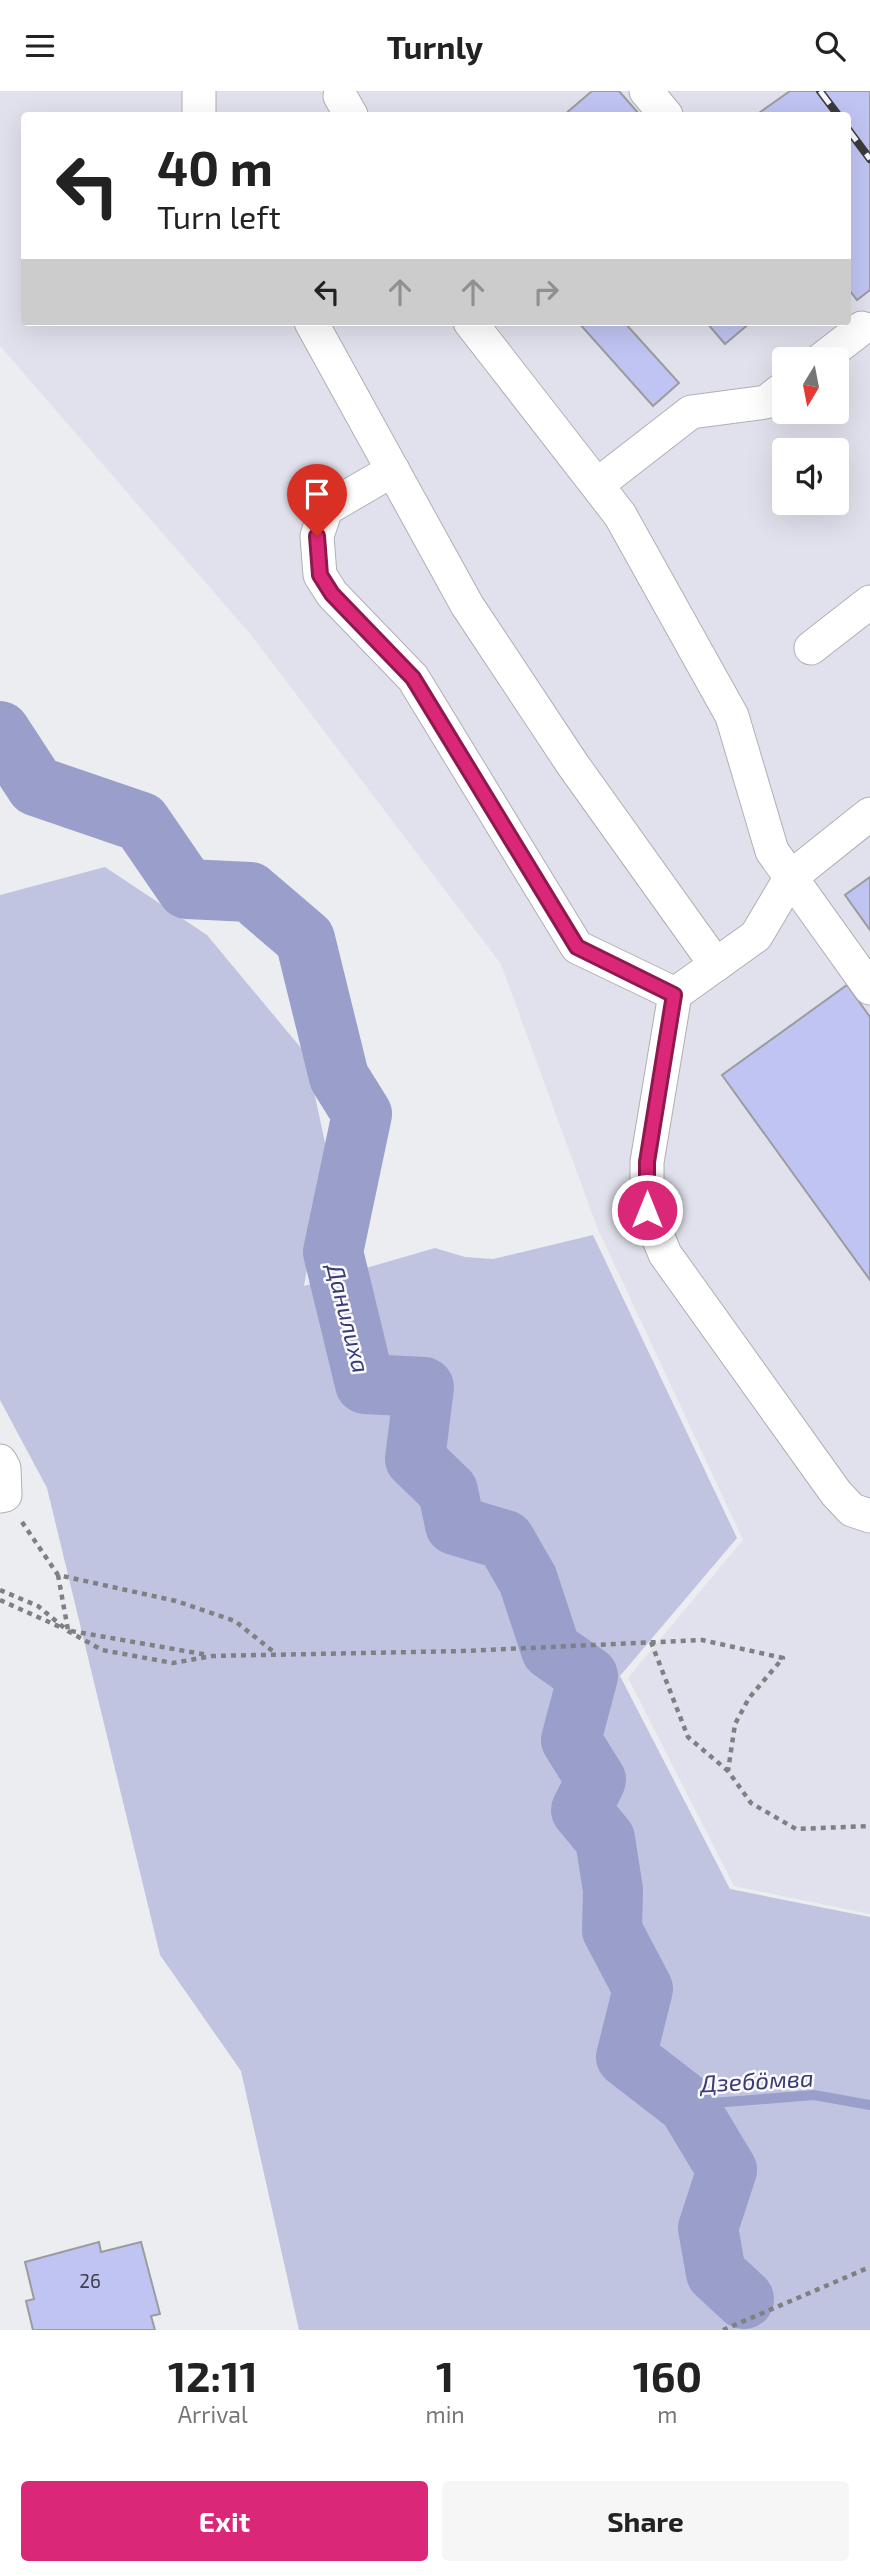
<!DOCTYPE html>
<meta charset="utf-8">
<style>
:root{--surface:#fff;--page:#f6f6f6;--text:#222;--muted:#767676;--accent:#db2777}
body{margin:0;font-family:"Exo 2",sans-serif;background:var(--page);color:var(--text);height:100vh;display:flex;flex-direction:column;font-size:26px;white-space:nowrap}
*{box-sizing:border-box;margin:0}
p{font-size:23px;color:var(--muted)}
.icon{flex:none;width:38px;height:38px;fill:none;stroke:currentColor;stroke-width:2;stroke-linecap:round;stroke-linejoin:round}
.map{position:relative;height:2239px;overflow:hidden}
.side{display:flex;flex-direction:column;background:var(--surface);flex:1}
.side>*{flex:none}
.banner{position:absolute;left:21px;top:21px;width:830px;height:214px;border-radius:7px;box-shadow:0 7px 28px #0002;background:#fff;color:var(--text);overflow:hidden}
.needle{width:46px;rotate:190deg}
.fabs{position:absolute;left:772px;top:256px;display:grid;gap:14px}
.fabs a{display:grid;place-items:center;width:77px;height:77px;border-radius:7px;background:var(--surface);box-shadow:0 7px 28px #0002;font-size:35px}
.pin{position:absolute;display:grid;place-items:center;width:60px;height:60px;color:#fff;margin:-72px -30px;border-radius:50% 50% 50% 0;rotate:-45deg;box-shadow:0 0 7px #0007}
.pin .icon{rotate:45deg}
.me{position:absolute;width:77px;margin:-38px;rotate:0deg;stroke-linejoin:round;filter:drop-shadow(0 0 5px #0008)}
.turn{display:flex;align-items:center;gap:24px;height:147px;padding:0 21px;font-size:32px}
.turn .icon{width:91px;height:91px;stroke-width:2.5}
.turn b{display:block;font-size:49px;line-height:60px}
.lanes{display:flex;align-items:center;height:66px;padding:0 21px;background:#0003;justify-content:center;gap:35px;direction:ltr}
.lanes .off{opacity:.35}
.eta{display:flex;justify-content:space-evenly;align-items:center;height:119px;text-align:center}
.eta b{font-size:42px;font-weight:700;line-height:49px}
.primary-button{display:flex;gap:14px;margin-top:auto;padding:14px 21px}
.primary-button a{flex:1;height:80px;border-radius:7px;background:var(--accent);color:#fff;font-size:28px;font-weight:700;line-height:80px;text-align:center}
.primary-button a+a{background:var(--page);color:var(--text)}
header{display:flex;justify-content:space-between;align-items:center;height:91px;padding:0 21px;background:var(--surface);font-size:32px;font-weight:700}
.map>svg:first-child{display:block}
</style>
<header><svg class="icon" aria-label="menu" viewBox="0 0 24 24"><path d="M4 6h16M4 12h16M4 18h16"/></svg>Turnly<svg class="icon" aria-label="search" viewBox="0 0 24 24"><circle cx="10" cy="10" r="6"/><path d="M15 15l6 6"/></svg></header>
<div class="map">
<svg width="870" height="2239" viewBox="0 0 870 2239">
<rect width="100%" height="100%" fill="#ecedf1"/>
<path fill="#e0e1ec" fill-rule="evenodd" d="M0,0H870V1823L734,1795L628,1587L743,1449L597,1136L501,873L252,545L0,255ZM24,24H847V231H24ZM784,268H836V320H784ZM784,359H836V411H784Z"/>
<path fill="#c1c4e0" d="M105,776L207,844L306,963L327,1061L304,1195L435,1157L465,1166L493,1168L593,1144L737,1447L620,1585L730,1798L870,1826V2239H299L241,1980L160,1864L47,1397L0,1309V804Z"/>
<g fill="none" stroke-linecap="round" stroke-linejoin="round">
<path stroke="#9a9eca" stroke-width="10" d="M688,2014L814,2004L870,2014"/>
<path stroke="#9a9eca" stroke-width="60" d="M0,640L36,695L141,731L187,798L250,801L305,848L339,986L362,1023L333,1161L365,1293L424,1296L415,1368L448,1400L455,1434L505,1449L528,1489L551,1559L588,1585L571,1649L596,1689L581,1719L605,1748L613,1799L612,1839L643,1898L626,1966L688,2014L727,2079L708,2137L716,2182L744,2208"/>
</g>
<path fill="#c0c4f2" stroke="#9b9ca0" stroke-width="2" d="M592,0H619L640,24H564Z
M790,0H870V199L857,209L847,196V24H756Z
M578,231H624L679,292L653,315Z
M706,231H751L725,253Z
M870,786V839L845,804Z
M847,894L870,926V1189L722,984Z
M99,2151L101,2161L141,2151L160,2223L151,2225L155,2239H33L26,2210L34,2208L25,2171Z"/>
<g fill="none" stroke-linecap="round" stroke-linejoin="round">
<defs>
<path id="minor" d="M199,0V24
M646,0L666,24
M340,5L351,24
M311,231L467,514L573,674L716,874
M470,231L620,424L732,625L772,760L870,897
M822,268L862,237
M393,379L326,418L317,445L320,484L332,503L413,587L577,856L675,903
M597,394L691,321L766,311L784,297
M811,557L870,511
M870,723L791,786L756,845L675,903L647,1071V1119L665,1163L836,1402L852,1419L870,1425
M0,1370L4,1377L5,1404L0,1405"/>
</defs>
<use href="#minor" stroke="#b0b0b4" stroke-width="35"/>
<path stroke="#7f8082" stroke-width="4.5" stroke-dasharray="5 5" stroke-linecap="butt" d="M22,1431L58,1484L176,1510L235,1530L275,1562
M58,1484L68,1539
M0,1499L38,1515L68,1540L102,1559L173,1572L212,1565L463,1560L702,1549L783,1567L749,1607L735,1633L728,1680L751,1712L796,1738L870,1735
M0,1509L60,1536
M71,1540L208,1564
M651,1551L688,1646L728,1680
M723,2239L870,2176"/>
<use href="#minor" stroke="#fff" stroke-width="33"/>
<defs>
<path id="rail" d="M820,0L838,24
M847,37L870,68"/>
</defs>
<use href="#rail" stroke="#3b3b3d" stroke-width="8"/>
<use href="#rail" stroke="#f9fafe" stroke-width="5" stroke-dasharray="16" stroke-linecap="butt"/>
</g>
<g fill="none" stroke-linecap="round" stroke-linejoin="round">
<defs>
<path id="route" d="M317,445L320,484L332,503L413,587L577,856L674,904L647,1071V1119"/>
</defs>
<use href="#route" stroke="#8e194d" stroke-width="18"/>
<use href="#route" stroke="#db2777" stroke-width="12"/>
</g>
<g text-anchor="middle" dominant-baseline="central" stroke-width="5" stroke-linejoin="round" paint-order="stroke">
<g font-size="19" fill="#3f404c">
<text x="90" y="2189">26</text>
</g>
<g font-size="24" font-style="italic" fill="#3c3b74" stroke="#f9fafe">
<text transform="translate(349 1227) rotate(76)">Данилиха</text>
<text transform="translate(757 1989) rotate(-3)">Дзебӧмва</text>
</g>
</g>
</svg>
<div class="fabs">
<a><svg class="needle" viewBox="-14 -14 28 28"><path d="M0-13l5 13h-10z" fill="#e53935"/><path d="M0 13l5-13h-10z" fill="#767676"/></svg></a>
<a><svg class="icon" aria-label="sound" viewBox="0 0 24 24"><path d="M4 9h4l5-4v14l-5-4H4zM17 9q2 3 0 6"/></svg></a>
</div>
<div class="pin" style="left:317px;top:445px;background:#d93025"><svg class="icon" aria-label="arrive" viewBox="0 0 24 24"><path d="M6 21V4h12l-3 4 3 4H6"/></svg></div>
<svg class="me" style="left:647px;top:1119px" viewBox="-20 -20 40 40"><circle r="17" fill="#db2777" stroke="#fff" stroke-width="3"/><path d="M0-11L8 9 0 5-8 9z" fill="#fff"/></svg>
<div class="banner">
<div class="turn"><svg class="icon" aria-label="left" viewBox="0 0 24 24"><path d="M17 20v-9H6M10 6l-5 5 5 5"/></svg><div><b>40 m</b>Turn left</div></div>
<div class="lanes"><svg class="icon" aria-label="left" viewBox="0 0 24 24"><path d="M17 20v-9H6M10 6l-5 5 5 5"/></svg><svg class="icon off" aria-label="ahead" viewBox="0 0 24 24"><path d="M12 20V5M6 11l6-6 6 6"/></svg><svg class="icon off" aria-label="ahead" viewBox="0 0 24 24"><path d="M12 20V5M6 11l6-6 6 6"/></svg><svg class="icon off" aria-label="right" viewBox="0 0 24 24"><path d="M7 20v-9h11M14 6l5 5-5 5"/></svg></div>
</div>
</div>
<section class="side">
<div class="eta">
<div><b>12:11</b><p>Arrival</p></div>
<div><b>1</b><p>min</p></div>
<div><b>160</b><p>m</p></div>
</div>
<div class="primary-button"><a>Exit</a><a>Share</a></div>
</section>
